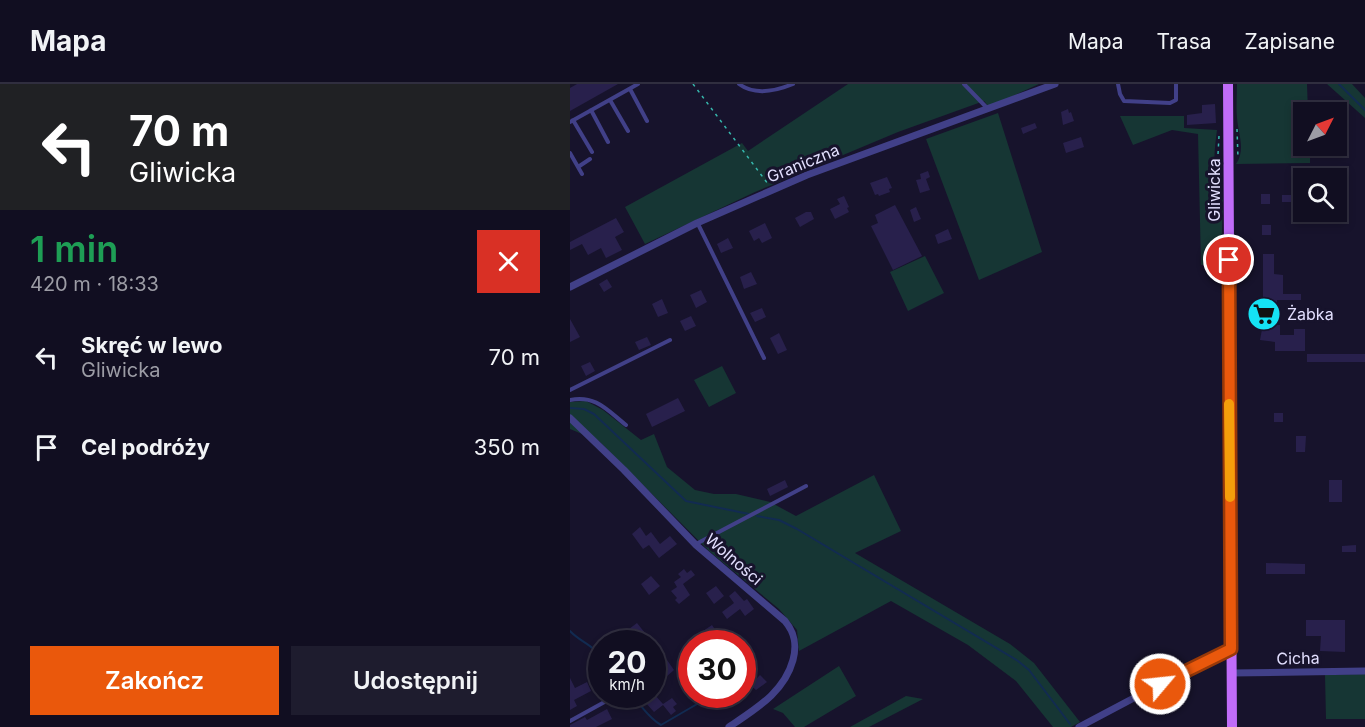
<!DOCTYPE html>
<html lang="pl">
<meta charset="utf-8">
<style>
:root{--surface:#110e21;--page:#1e1c2e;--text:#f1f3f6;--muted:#9c9ca5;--line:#302e3f;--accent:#ea580c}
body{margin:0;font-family:Inter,sans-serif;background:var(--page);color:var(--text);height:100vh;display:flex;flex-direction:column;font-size:22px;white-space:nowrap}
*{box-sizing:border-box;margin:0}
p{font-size:20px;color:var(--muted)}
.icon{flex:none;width:33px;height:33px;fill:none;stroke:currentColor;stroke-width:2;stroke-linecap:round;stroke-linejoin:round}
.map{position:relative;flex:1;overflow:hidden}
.details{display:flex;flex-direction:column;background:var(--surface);width:570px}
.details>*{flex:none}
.hud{background:#202124;color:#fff;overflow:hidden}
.needle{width:39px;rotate:48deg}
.buttons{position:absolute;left:723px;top:18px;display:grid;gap:12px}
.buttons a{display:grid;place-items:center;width:54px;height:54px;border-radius:0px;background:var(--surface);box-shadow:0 3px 9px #0003,0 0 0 2px var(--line);font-size:30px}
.speed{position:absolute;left:18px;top:546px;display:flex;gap:12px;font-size:30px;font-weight:700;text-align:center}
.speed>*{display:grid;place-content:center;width:78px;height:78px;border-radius:50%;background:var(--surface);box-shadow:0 3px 9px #0003,0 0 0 2px var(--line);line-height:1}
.speed small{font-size:15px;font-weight:400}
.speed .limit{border:9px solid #d22;background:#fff;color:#111}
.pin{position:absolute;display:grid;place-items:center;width:51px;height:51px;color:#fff;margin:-26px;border:3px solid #fff;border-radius:50%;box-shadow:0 2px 6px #0007}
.me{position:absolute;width:66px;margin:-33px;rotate:62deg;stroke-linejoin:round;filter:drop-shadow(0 0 4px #0008)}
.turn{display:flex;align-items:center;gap:21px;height:126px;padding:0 30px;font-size:27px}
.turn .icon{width:78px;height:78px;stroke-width:2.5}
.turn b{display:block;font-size:42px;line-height:51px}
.round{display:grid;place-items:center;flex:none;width:63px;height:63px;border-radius:0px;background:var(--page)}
.headline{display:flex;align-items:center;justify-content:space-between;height:102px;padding:0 30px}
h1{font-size:36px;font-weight:600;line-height:45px;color:#1e9e55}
.cta{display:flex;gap:12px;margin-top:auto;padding:12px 30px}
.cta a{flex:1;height:69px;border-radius:0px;background:var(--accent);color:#fff;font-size:24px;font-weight:600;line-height:69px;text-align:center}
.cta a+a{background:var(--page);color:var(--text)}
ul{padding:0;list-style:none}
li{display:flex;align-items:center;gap:18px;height:90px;padding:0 30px}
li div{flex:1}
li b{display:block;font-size:22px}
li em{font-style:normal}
header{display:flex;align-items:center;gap:36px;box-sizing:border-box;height:84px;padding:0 30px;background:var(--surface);border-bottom:2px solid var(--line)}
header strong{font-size:28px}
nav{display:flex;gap:33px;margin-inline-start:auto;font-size:21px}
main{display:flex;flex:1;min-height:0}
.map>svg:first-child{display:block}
</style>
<header>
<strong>Mapa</strong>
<nav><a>Mapa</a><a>Trasa</a><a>Zapisane</a></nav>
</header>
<main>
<section class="details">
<div class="hud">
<div class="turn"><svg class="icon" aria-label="left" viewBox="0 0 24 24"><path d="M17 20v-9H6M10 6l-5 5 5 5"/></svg><div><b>70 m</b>Gliwicka</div></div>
</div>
<div class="headline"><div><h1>1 min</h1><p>420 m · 18:33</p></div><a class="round" style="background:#d93025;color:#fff"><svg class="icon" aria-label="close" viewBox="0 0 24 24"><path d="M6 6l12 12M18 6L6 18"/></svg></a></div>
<ul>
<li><svg class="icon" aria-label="left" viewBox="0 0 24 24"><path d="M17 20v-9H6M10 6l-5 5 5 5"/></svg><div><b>Skręć w lewo</b><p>Gliwicka</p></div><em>70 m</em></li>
<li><svg class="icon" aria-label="arrive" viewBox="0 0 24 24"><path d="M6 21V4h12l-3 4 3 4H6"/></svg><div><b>Cel podróży</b></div><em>350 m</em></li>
</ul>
<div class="cta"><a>Zakończ</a><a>Udostępnij</a></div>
</section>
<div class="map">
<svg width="795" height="643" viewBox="0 0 795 643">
<rect width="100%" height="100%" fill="#17132c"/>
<path fill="#163634" d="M278,0H469L419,23L414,17L328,48L185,108L75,160L55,123L172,59L178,67Z
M667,0H737L738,28H734V62H740V79L666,80C676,66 668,49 667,34C666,23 667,11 667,0Z
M757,0H782L795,14V34Z
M428,29L472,168L409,196L356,55Z
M550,32H614V44L647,46C644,68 641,96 653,116L651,179L631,181L628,50L602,46L563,61Z
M355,172L374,209L338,227L320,188Z
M152,282L166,309L139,323L124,296Z
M16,317L33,326L71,356L84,350L97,383L125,406L144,410H166L200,418L226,432L304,391L331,447L285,469L440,560L464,579L510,638L501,643H483L446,597L398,561L321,517L229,567L227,546L209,525L139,467L29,357L0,345V318Z
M269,582L286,612L234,643H225L213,629L203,625Z
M795,590V635H756L755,591Z
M336,612L353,615L299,643H280Z"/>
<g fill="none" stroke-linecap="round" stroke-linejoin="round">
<path stroke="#122b51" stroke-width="2" d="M769,0L795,26
M0,324L14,325L24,330L116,417L179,430
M187,432L209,436L227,445L448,577L459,586L500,640
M0,547C10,558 24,561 32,575
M60,610C71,620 78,634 91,641L134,616L147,614"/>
</g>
<path fill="#28204c" d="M7,0H48L0,27V4Z
M645,20L646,39L617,41V31L632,29V21Z
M498,25L499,29L501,28L504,37L493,41L491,28Z
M465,39L467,44L453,50L451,44Z
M511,53L514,63L496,69L493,59Z
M358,87L360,93L356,95L360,106L350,109L346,96L351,95L350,90Z
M317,93L322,104L319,105L320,108L309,112L308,110L305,111L300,99Z
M691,110H700V120H691Z
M712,111H731V118H712Z
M274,112L279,123L277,124L279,128L265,135L260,125L270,120L267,115Z
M325,121L352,172L323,186L301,142L308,139L305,131Z
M346,123L351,135L344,138L340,126Z
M236,128H241L244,135L230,143L225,134Z
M46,134L54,148L45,153L52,166L36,174L31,164L18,171L12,160L0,166V158Z
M195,139L202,154L192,159L189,154L184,157L179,147Z
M692,141H701V151H692Z
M378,145L382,155L368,160L365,151Z
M158,154L163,164L151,169L147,160Z
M693,170H704V190L713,191V210H731V216H707V241H710V251H724V245H735V267H705V258L690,256L693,240Z
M181,188L187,200L174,205L170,193Z
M37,195L42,203L34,208L29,200Z
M131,206L137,218L126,224L120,211Z
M92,215L98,229L88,233L82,220Z
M192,224L196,233L185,238L180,229Z
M121,232L126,242L115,247L110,237Z
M0,235L10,253L0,258Z
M209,249L217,266L208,270L200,254Z
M77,253L81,261L69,266L65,258Z
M737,270H795V278H737Z
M20,278L25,287L16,292L11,282Z
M108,314L115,327L82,343L76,330Z
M704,329H713V338H704Z
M726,352H736L735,368H726Z
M215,396L218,403L200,412L197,405Z
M759,396H772V418H759Z
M70,443L76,452L81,448L90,460L100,452L107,460L89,474L79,461L73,465L62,450Z
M786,461V468H772V462Z
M696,479L735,480V490H696Z
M114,485L117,489L121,486L125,491L113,500L120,511L109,520L105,516L107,514L101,507L107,503L104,498L111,493L108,490Z
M81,492L90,502L79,511L71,500Z
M146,502L154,512L144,520L136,509Z
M165,507L174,517L177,515L184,525L175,532L170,525L157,535L152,528L164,519L159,512Z
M736,536H775V568L750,567L751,552H736Z
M67,539L75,549L67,555L59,545Z
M142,541L150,553L141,560L133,547Z
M97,576L104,586L96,593L92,588L93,579Z
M190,591L197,598L186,606L180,601Z
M0,594L5,604L17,598L21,607L4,616L7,622L0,626Z
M84,610L93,620L102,614L107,620L103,623L106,627L101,631L93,621L84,628L75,618Z
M37,625L42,635L26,643H0V641L15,633L17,636Z"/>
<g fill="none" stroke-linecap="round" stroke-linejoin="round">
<path stroke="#37b9ae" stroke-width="1.5" stroke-dasharray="3 4.5" stroke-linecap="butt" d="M123,0L198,100
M667,45L668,74
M649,52L647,89L649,98"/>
<path stroke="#414088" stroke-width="4" d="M169,0C185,12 206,7 223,0
M394,0L418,25
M548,0L550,10L554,17L600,19L606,16V0
M60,5L77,37
M40,16L58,47
M21,26L38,58
M3,36L22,68
M0,38L68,0
M0,69L12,90
M8,83L20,75
M128,140L194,274
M0,306L100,256
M0,316C26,311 37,326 56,341
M126,460L236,402
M0,637L49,610"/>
<path stroke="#414088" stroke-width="7" d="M0,203L127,139L237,91L485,0
M0,334L54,386L126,461L215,537C225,549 227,561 223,576C214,609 185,625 159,643
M661,589L795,587
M509,643L645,571L661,565"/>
<path stroke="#c06cf8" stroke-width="10" d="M658,0L662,643"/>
</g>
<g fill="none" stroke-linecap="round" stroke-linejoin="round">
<defs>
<path id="route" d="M590,600L661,565L659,176"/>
</defs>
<use href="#route" stroke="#983908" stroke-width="15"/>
<use href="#route" stroke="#ea580c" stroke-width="10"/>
<path stroke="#f59e0b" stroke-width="10" d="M659,320L660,413"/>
</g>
<defs>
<symbol id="supermarket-disc" viewBox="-11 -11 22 22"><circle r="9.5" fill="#15e3f4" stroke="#17132c"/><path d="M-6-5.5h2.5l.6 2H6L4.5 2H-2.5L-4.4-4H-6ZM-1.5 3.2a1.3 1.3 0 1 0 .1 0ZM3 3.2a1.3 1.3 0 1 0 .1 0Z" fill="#111"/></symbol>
</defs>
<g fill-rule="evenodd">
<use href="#supermarket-disc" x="675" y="211" width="38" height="38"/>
</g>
<g text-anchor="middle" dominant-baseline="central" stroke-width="6" stroke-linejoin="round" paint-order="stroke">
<g font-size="16" fill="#e2dffe" stroke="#17132c">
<text transform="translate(233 79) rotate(-22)">Graniczna</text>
<text transform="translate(644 106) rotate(-90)">Gliwicka</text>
<text transform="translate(164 475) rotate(41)">Wolności</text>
<text transform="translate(728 574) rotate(-1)">Cicha</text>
</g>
<g font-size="16" fill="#e2dffe" stroke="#17132c" text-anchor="start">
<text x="717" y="230">Żabka</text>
</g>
</g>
</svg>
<div class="buttons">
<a><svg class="needle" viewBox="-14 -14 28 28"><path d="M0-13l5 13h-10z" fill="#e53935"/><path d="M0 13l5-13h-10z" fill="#9c9ca5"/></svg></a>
<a><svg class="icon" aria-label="search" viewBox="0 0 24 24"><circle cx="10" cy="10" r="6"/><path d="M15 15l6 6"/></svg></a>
</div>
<div class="speed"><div>20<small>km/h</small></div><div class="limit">30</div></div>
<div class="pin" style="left:659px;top:176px;background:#d93025"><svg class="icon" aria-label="arrive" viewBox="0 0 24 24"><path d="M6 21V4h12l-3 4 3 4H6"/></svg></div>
<svg class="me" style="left:590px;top:600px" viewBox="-20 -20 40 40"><circle r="17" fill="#ea580c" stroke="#fff" stroke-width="3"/><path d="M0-11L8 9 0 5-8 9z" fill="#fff"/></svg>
</div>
</main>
